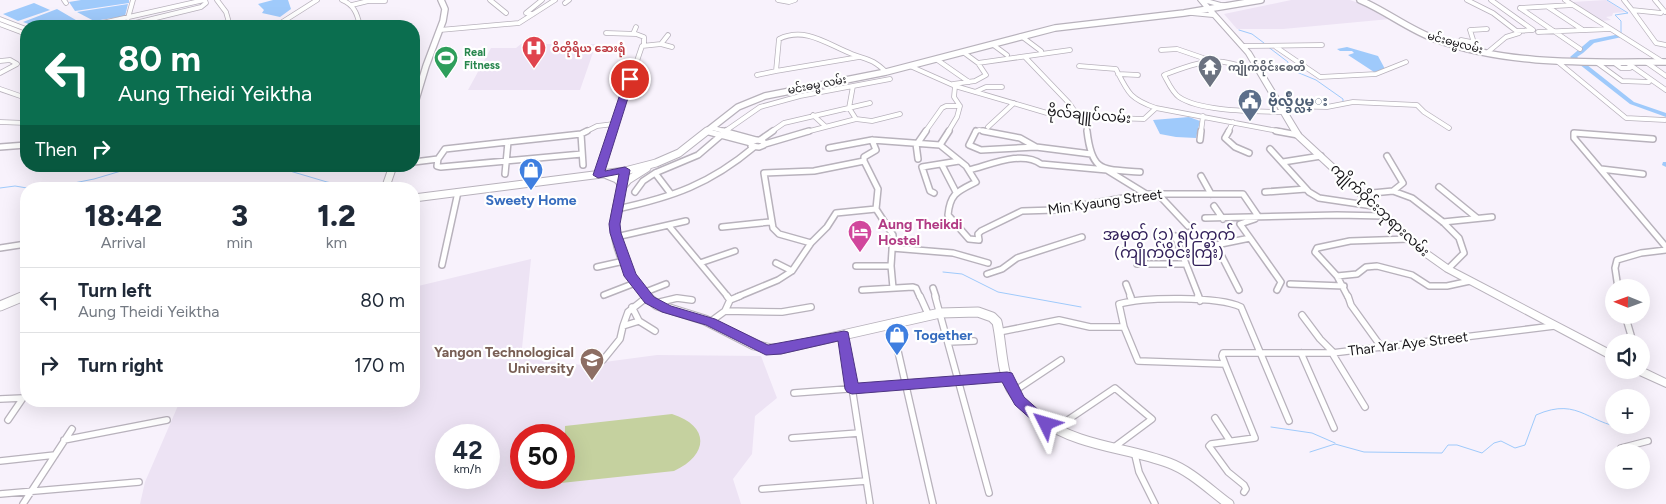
<!DOCTYPE html>
<meta charset="utf-8">
<style>
:root{--surface:#fff;--page:#f2f2f3;--text:#1f2937;--muted:#747a83;--line:#e0e1e3}
body{margin:0;font-family:Figtree,"Noto Sans Myanmar",sans-serif;background:var(--page);color:var(--text);height:100vh;display:flex;flex-direction:column;font-size:19px;white-space:nowrap}
*{box-sizing:border-box;margin:0}
p{font-size:16px;color:var(--muted)}
.icon{flex:none;width:28px;height:28px;fill:none;stroke:currentColor;stroke-width:2;stroke-linecap:round;stroke-linejoin:round}
.map{position:relative;flex:1;overflow:hidden}
.side{position:absolute;left:20px;top:182px;width:400px;height:225px;display:flex;flex-direction:column;background:var(--surface);border-radius:20px;box-shadow:0 5px 20px #0002}
.side>*{flex:none}
.banner{position:absolute;left:20px;top:20px;width:400px;height:152px;border-radius:20px;box-shadow:0 5px 20px #0002;background:#0b6e4f;color:#fff;overflow:hidden}
.needle{width:32px;rotate:271deg}
.controls{position:absolute;left:1605px;top:279px;display:grid;gap:10px}
.controls a{display:grid;place-items:center;width:45px;height:45px;border-radius:50%;background:var(--surface);box-shadow:0 5px 20px #0002;font-size:25px}
.speed{position:absolute;left:435px;top:424px;display:flex;gap:10px;font-size:25px;font-weight:700;text-align:center}
.speed>*{display:grid;place-content:center;width:65px;height:65px;border-radius:50%;background:var(--surface);box-shadow:0 5px 20px #0002;line-height:1}
.speed small{font-size:12px;font-weight:400}
.speed .limit{border:8px solid #d22;background:#fff;color:#111}
.pin{position:absolute;display:grid;place-items:center;width:42px;height:42px;color:#fff;margin:-21px;border:2px solid #fff;border-radius:50%;box-shadow:0 1px 5px #0007}
.me{position:absolute;width:55px;margin:-28px;rotate:310deg;stroke-linejoin:round;filter:drop-shadow(0 0 4px #0008)}
.turn{display:flex;align-items:center;gap:18px;height:105px;padding:0 15px;font-size:22px}
.turn .icon{width:65px;height:65px;stroke-width:2.5}
.turn b{display:block;font-size:35px;line-height:42px}
.then{display:flex;align-items:center;height:48px;padding:0 15px;background:#0003;gap:10px;font-size:19px}
.eta{display:flex;justify-content:space-evenly;align-items:center;height:85px;text-align:center}
.eta b{font-size:30px;font-weight:800;line-height:35px}
ul{padding:0;list-style:none}
li{display:flex;align-items:center;gap:15px;height:65px;padding:0 15px;border-top:1px solid var(--line)}
li div{flex:1}
li b{display:block;font-size:19px}
li em{font-style:normal}
.map>svg:first-child{display:block}
</style>
<div class="map">
<svg width="1666" height="504" viewBox="0 0 1666 504">
<rect width="100%" height="100%" fill="#f8f2fc"/>
<path fill="#ede3f4" fill-rule="evenodd" d="M1291,0H1350L1367,6L1390,19L1283,29H1237L1224,14Z
M1606,0L1625,12L1613,13L1612,16L1606,17L1611,20L1602,21L1572,2Z
M521,44H596L580,90H468L491,48H516Z
M531,259L521,358L582,365L657,355L761,356L777,398L755,416L752,454L733,479L741,504H140L145,482L180,401H414V287ZM446,435H489V478H446ZM521,435H564V478H521Z"/>
<path fill="#c5d19f" d="M672,414C710,426 709,455 674,471L561,483V478H564L565,426Z"/>
<path fill="#9fcafb" d="M81,0H129V3L75,11L69,2Z
M273,0H288L291,9L280,17L262,13L264,10L258,4Z
M34,3L50,10L18,21L3,14Z
M128,4L125,16L94,21L77,12Z
M57,9L81,23C70,30 34,27 23,22Z
M1347,47L1378,56L1385,69L1374,72L1348,55L1354,53L1352,51H1340L1337,49Z
M1189,117L1200,121L1196,138L1176,137L1160,134L1153,120Z"/>
<g fill="none" stroke-linecap="round" stroke-linejoin="round">
<path stroke="#9fcafb" stroke-width="1" d="M1607,0L1628,13L1615,15L1621,21V34
M1239,30L1252,34L1264,43
M1267,46L1288,62L1287,68L1316,80L1343,99V103
M273,166L327,182L363,189
M0,188L15,186L33,189
M44,189L94,179L138,166
M943,272L962,274L998,292L1081,307
M1271,427L1312,433L1335,443
M1310,452L1335,444L1364,452L1442,453L1448,445H1457L1482,453L1494,443L1501,441L1515,448L1525,445L1536,415C1581,395 1589,428 1632,428"/>
<path fill="#9fcafb" fill-rule="evenodd" d="M1620,34L1623,36L1622,37L1594,43L1583,53L1577,57L1634,102L1666,113V117L1630,104L1570,57L1590,40Z
M1663,162H1666V167L1662,165Z"/>
<defs>
<path id="minor-far2" d="M64,0L66,3
M217,0L226,12L230,26
M342,0C354,5 357,13 360,26
M490,0L506,13
M778,0L789,2L795,0
M1467,0L1493,13L1519,33L1506,37L1488,52
M1491,0L1533,30L1516,31
M1565,0L1663,62
M1624,0L1632,10
M1655,0L1665,12
M565,3L569,0
M352,5L368,1H385
M1548,7L1583,30
M1520,8L1580,49
M1520,8L1573,5
M1661,13L1632,10L1656,43L1666,45
M533,14L526,13L542,0
M128,18L133,0
M0,19L26,29
M0,24L26,34
M89,26L204,0
M123,26L201,7L206,3L205,0
M276,26L317,0
M440,30L519,23L555,0
M1538,32L1610,29
M606,33L636,34L644,37V44
M633,34L636,27
M1021,36L1041,51
M1461,40L1471,42V48
M661,44L668,35
M992,44L1007,55
M1244,46L1322,45
M1276,47L1320,77L1376,74L1406,62
M1476,49L1470,30L1487,29
M1161,50L1177,49L1212,61
M1025,57L1069,103L1079,117L1086,122L1087,132
M936,59L969,82
M0,61L10,60L17,64L0,73
M1558,62L1626,118L1665,120
M1596,62L1622,81L1649,82
M1613,62L1621,68H1630
M1626,62L1666,90
M1646,62L1666,76
M978,63L1070,50
M910,66L955,86L1047,113L1079,117L1144,119L1156,108L1283,132
M1079,66L1116,69C1128,93 1130,99 1156,108
M776,71L859,57
M1260,71C1250,69 1240,65 1229,63C1207,58 1185,67 1164,75C1168,82 1172,92 1179,97C1201,112 1257,111 1283,112
M1118,74L1138,75
M757,75L776,71L779,39C806,26 828,45 852,54C868,60 873,59 886,72
M953,84L975,81L986,75L978,63L963,52
M853,86L849,108L856,119
M0,89L26,98
M975,92L986,87H1002
M1284,106L1327,107L1353,102L1417,105L1424,112L1449,128
M813,115L825,126
M0,122L26,123
M988,127L1014,103
M713,128L728,132
M585,132L597,126L614,124
M613,132L642,46L661,44L672,47
M724,132L760,107L800,96L890,79
M771,132L784,123L870,103
M806,132L856,119L872,121L900,114
M925,132L942,108L946,106H960
M948,132L957,117L960,106L954,97L955,86
M975,132L979,130L990,132
M1201,132L1203,116
M1228,132L1233,122"/>
<path id="minor-far1" d="M723,131L756,140
M976,131L969,145L981,150L1036,147
M983,131L1020,138L1036,147
M1087,131C1092,174 1103,169 1140,172
M1229,131L1225,138L1235,147L1249,153
M1276,131L1298,135
M709,132L751,143
M581,134L583,165
M1653,139L1574,133V138L1666,247
M757,140L763,141L764,145L759,147L751,146L752,142Z
M760,140L773,131
M1200,140L1201,131
M765,144L809,131
M916,144L918,159
M917,144L926,131
M940,145L966,166L976,182C958,191 950,193 948,215L969,239L979,240L978,234L981,231L1022,211L1055,210L1146,194H1243L1258,216L1255,219L1240,224L1250,238
M940,145L949,131
M0,147L26,145
M1036,147L1091,154
M829,148L872,140L940,145
M1270,149L1309,192L1319,198L1373,206
M438,159L445,149L581,134L587,131
M864,161L878,189L876,209L893,235L891,266L893,288
M414,162L438,159L437,166L441,167L582,154
M1283,162L1321,156
M942,165L956,192
M1601,169L1643,174
M969,170C990,165 1022,150 1041,164L1107,170L1146,194
M505,174L508,142
M598,175L613,131
M1201,176L1211,194
M1439,187L1477,218
M1393,191L1412,198L1443,222L1459,238L1464,253L1448,269
M635,192L643,181L655,173
M1265,192L1306,189
M934,193L930,191L922,167L959,161
M671,194L655,173L698,155L726,131
M1158,194L1188,226
M1362,194L1393,191L1403,183L1387,156
M1214,206L1223,219
M617,209C673,197 710,184 754,147
M1205,218L1337,215L1385,216
M1443,222L1492,217
M669,226L728,297
M722,227L770,222
M1175,236L1199,297
M616,237L686,221
M811,243L779,234L773,228L764,173L814,171L864,161V157L876,150L872,140
M0,248L26,244
M892,248L953,253L988,263
M700,263L735,251
M776,263L792,271
M1137,264H1186
M442,265L458,192
M856,266H891
M597,267L624,261
M987,274L1002,269L1017,258L1082,237
M1337,276L1357,274L1366,267L1377,266L1412,275L1429,286H1447L1470,281
M1126,284L1131,297
M1290,284L1344,286
M933,288L936,297
M1618,288L1615,268L1617,260L1641,253L1666,250
M862,290L913,287L916,288L920,297
M1239,290L1216,245L1250,238L1281,282L1277,290
M643,293L666,284
M604,295L635,283
M737,297L778,280L792,271L811,243L827,227L836,213L876,209
M1348,297L1337,276L1315,252L1317,248L1350,241L1409,239"/>
<path id="minor" d="M727,296L730,300
M920,296L929,316
M935,296L989,493
M1130,296L1132,301
M1198,296L1200,301
M1348,296L1351,305L1382,348
M656,303L677,298L692,300
M632,307L639,321L655,331
M725,311L782,312L811,307
M1302,315L1320,339L1334,353
M1625,315L1633,342
M710,322L725,311L730,300L740,296
M892,325L933,504
M623,326L628,312L647,297
M999,332L1059,320L1090,327H1124
M844,336L870,504
M948,342L974,341
M1301,353L1334,428
M1332,353L1365,407
M603,360L620,339L623,326L639,321
M1225,364L1138,361L1124,327L1119,304C1144,297 1218,296 1241,307L1289,421
M1013,392L1061,360
M794,393L1007,377
M0,399L23,398L8,420
M1215,418L1230,441
M1056,428L1115,388L1152,419L1113,448
M792,438L859,433
M64,440L167,420
M1621,448L1648,441
M1135,455L1139,472L1155,504
M0,461L55,455
M762,489L866,481
M1244,492L1246,489L1244,485L1228,472L1209,446L1211,444L1255,438L1225,364L1222,356L1223,353H1332L1554,326
M0,494L139,482
M23,504L72,429"/>
<path id="secondary-far2" d="M1360,0C1386,11 1408,29 1435,39C1508,66 1589,62 1666,62
M414,106L426,66L443,21L445,9L441,0
M706,132L738,107L765,96L886,72L1055,28L1184,13L1261,0"/>
<path id="secondary-far1" d="M625,171C623,186 617,201 615,216C611,245 628,277 647,297
M607,175L617,179L623,186L628,180L647,168
M385,189L393,166
M414,198L625,171L656,163L679,153L707,131
M21,297L26,295"/>
<path id="secondary" d="M646,296L657,305L705,320L754,345L771,349H781L940,313L978,312L992,317L997,322C1002,344 1001,369 1011,389C1018,401 1029,411 1040,419C1080,447 1125,447 1169,463C1191,471 1211,491 1229,504
M0,306L24,296"/>
<path id="primary" d="M1198,0H1210L1221,3L1238,4V6L1236,7H1221L1207,3L1251,52L1301,134L1427,250L1451,267L1614,352V361L1445,271L1421,254L1295,137L1246,54L1213,17L1182,14L1181,13L1184,11L1209,13Z
M1641,367L1666,379V387L1635,373L1634,370H1641Z"/>
</defs>
<use href="#minor-far2" stroke="#b8b2bc" stroke-width="5.5"/>
<use href="#minor-far1" stroke="#b8b2bc" stroke-width="8"/>
<use href="#minor" stroke="#b8b2bc" stroke-width="8"/>
<use href="#secondary-far2" stroke="#b8b2bc" stroke-width="8"/>
<use href="#secondary-far1" stroke="#b8b2bc" stroke-width="9"/>
<use href="#secondary" stroke="#b8b2bc" stroke-width="11"/>
<use href="#primary" stroke="#b8b2bc" stroke-width="2"/>
<use href="#minor-far2" stroke="#fff" stroke-width="4"/>
<use href="#minor-far1" stroke="#fff" stroke-width="5"/>
<use href="#minor" stroke="#fff" stroke-width="5.5"/>
<use href="#secondary-far2" stroke="#fff" stroke-width="5.5"/>
<use href="#secondary-far1" stroke="#fff" stroke-width="7"/>
<use href="#secondary" stroke="#fff" stroke-width="9"/>
<use href="#primary" fill="#fff" fill-rule="evenodd"/>
</g>
<path fill="#764fc8" stroke="#4d3382" d="M630,76L634,79L605,171L625,167L630,170L620,224L621,233L636,274L654,297L671,306L715,319L768,345L844,331L848,332L858,383L1007,372L1012,373L1024,397L1051,421L1053,424L1051,428L1046,430L1041,428L1015,405L1002,382L852,394L847,392L845,389L838,341L781,354L766,355L706,325L662,312L645,303L624,276L610,233L609,224L619,174L598,178L593,175L625,79Z"/>
<defs>
<symbol id="hospital-pin" viewBox="-11 -11 22 30"><path d="M0 17L-7.5 6A9.5 9.5 0 1 1 7.5 6Z" fill="#e0444e" stroke="#fff"/><path d="M-5-5h3v3.5h4V-5h3V5h-3V1.5h-4V5h-3Z" fill="#fff"/></symbol>
<symbol id="stadium-pin" viewBox="-11 -11 22 30"><path d="M0 17L-7.5 6A9.5 9.5 0 1 1 7.5 6Z" fill="#2e9e5b" stroke="#fff"/><path d="M0-5a6.5 5 0 1 0 0 10a6.5 5 0 1 0 0-10ZM-3.5-1.8h7v3.6h-7Z" fill="#fff"/></symbol>
<symbol id="temple-pin" viewBox="-11 -11 22 30"><path d="M0 17L-7.5 6A9.5 9.5 0 1 1 7.5 6Z" fill="#6b7280" stroke="#fff"/><path d="M0-6L5-2H3V0L6.5 2.5H4V6H1.5V3h-3V6H-4V2.5H-6.5L-3 0V-2H-5Z" fill="#fff"/></symbol>
<symbol id="civic-pin" viewBox="-11 -11 22 30"><path d="M0 17L-7.5 6A9.5 9.5 0 1 1 7.5 6Z" fill="#5c6f8a" stroke="#fff"/><path d="M-.6-6.5H3V-4.5H.6V-3L4-1V1h2V6H-6V1h2V-1L-.6-3ZM-1.2 2.5V6h2.4V2.5Z" fill="#fff"/></symbol>
<symbol id="shop-pin" viewBox="-11 -11 22 30"><path d="M0 17L-7.5 6A9.5 9.5 0 1 1 7.5 6Z" fill="#3f7fe0" stroke="#fff"/><path d="M-5-2.5h2.3a2.7 3.5 0 0 1 5.4 0H5L5.5 6h-11ZM-1.5-2.5h3a1.5 2.3 0 0 0-3 0Z" fill="#fff"/></symbol>
<symbol id="hotel-pin" viewBox="-11 -11 22 30"><path d="M0 17L-7.5 6A9.5 9.5 0 1 1 7.5 6Z" fill="#d1479c" stroke="#fff"/><path d="M-6-4.5h1.5V1H6V5H4.5V3h-9V5H-6ZM-4 0a1.8 1.8 0 1 1 3.6 0ZM.5 0V-2.5h3Q6-2.5 6 0Z" fill="#fff"/></symbol>
<symbol id="university-pin" viewBox="-11 -11 22 30"><path d="M0 17L-7.5 6A9.5 9.5 0 1 1 7.5 6Z" fill="#8d6e63" stroke="#fff"/><path d="M0-5L7-2L0 1L-7-2ZM-4 1L0 2.5L4 1V4Q0 6-4 4Z" fill="#fff"/></symbol>
</defs>
<g fill-rule="evenodd">
<use href="#hospital-pin" x="520" y="34" width="28" height="38"/>
<use href="#stadium-pin" x="432" y="44" width="28" height="38"/>
<use href="#temple-pin" x="1196" y="53" width="28" height="38"/>
<use href="#civic-pin" x="1236" y="87" width="28" height="38"/>
<use href="#shop-pin" x="517" y="156" width="28" height="38"/>
<use href="#hotel-pin" x="846" y="218" width="28" height="38"/>
<use href="#shop-pin" x="883" y="321" width="28" height="38"/>
<use href="#university-pin" x="578" y="346" width="28" height="38"/>
</g>
<g text-anchor="middle" dominant-baseline="central" stroke-width="4.5" stroke-linejoin="round" paint-order="stroke">
<g font-size="11" fill="#171519" stroke="#fff">
<text transform="translate(1455 43) rotate(15)">မင်းဓမ္မလမ်း</text>
<text transform="translate(817 85) rotate(-11)">မင်းဓမ္မ လမ်း</text>
</g>
<g font-size="11" font-weight="bold" fill="#be3a42" stroke="#fff" text-anchor="start">
<text x="552" y="48">ဝိတိုရိယ ဆေးရုံ</text>
</g>
<g font-size="11" font-weight="bold" fill="#27864d" stroke="#fff" text-anchor="start">
<text x="464" y="52">Real<tspan x="464" dy="13">Fitness</tspan></text>
</g>
<g font-size="11" font-weight="bold" fill="#5b616d" stroke="#fff" text-anchor="start">
<text x="1228" y="67">ကျိုက်ဝိုင်းစေတီ</text>
</g>
<g font-size="14" font-weight="bold" fill="#4e5e75" stroke="#fff" text-anchor="start">
<text x="1268" y="101">ဗိုလ္ခ်ဳပ္လမ္း</text>
</g>
<g font-size="14" fill="#171519" stroke="#fff">
<text transform="translate(1089 115) rotate(5)">ဗိုလ်ချူပ်လမ်း</text>
<text transform="translate(1105 202) rotate(-8)">Min Kyaung Street</text>
<text transform="translate(1380 210) rotate(43)">ကျိုက်ဝိုင်းဘုရားလမ်း</text>
<text transform="translate(1408 344) rotate(-7)">Thar Yar Aye Street</text>
</g>
<g font-size="14" font-weight="bold" fill="#366cbe" stroke="#fff">
<text x="531" y="200">Sweety Home</text>
<text x="914" y="335" text-anchor="start">Together</text>
</g>
<g font-size="14" font-weight="bold" fill="#b23c85" stroke="#fff" text-anchor="start">
<text x="878" y="224">Aung Theikdi<tspan x="878" dy="16">Hostel</tspan></text>
</g>
<g font-size="14" font-weight="bold" fill="#785e54" stroke="#fff" text-anchor="end">
<text x="574" y="352">Yangon Technological<tspan x="574" dy="16">University</tspan></text>
</g>
<g font-size="16" fill="#32205a" stroke="#fff">
<text x="1169" y="234">အမှတ် (၃) ရပ်ကွက်<tspan x="1169" dy="18">(ကျိုက်ဝိုင်းကြီး)</tspan></text>
</g>
</g>
</svg>
<div class="controls">
<a><svg class="needle" viewBox="-14 -14 28 28"><path d="M0-13l5 13h-10z" fill="#e53935"/><path d="M0 13l5-13h-10z" fill="#747a83"/></svg></a>
<a><svg class="icon" aria-label="sound" viewBox="0 0 24 24"><path d="M4 9h4l5-4v14l-5-4H4zM17 9q2 3 0 6"/></svg></a>
<a>+</a>
<a>−</a>
</div>
<div class="speed"><div>42<small>km/h</small></div><div class="limit">50</div></div>
<div class="pin" style="left:630px;top:79px;background:#d93025"><svg class="icon" aria-label="arrive" viewBox="0 0 24 24"><path d="M6 21V4h12l-3 4 3 4H6"/></svg></div>
<svg class="me" style="left:1046px;top:424px" viewBox="-20 -20 40 40"><path d="M0-17L14 15 0 8-14 15z" fill="#764fc8" stroke="#fff" stroke-width="4"/></svg>
<div class="banner">
<div class="turn"><svg class="icon" aria-label="left" viewBox="0 0 24 24"><path d="M17 20v-9H6M10 6l-5 5 5 5"/></svg><div><b>80 m</b>Aung Theidi Yeiktha</div></div>
<div class="then">Then<svg class="icon" aria-label="right" viewBox="0 0 24 24"><path d="M7 20v-9h11M14 6l5 5-5 5"/></svg></div>
</div>
<section class="side">
<div class="eta">
<div><b>18:42</b><p>Arrival</p></div>
<div><b>3</b><p>min</p></div>
<div><b>1.2</b><p>km</p></div>
</div>
<ul>
<li><svg class="icon" aria-label="left" viewBox="0 0 24 24"><path d="M17 20v-9H6M10 6l-5 5 5 5"/></svg><div><b>Turn left</b><p>Aung Theidi Yeiktha</p></div><em>80 m</em></li>
<li><svg class="icon" aria-label="right" viewBox="0 0 24 24"><path d="M7 20v-9h11M14 6l5 5-5 5"/></svg><div><b>Turn right</b></div><em>170 m</em></li>
</ul>
</section>
</div>
